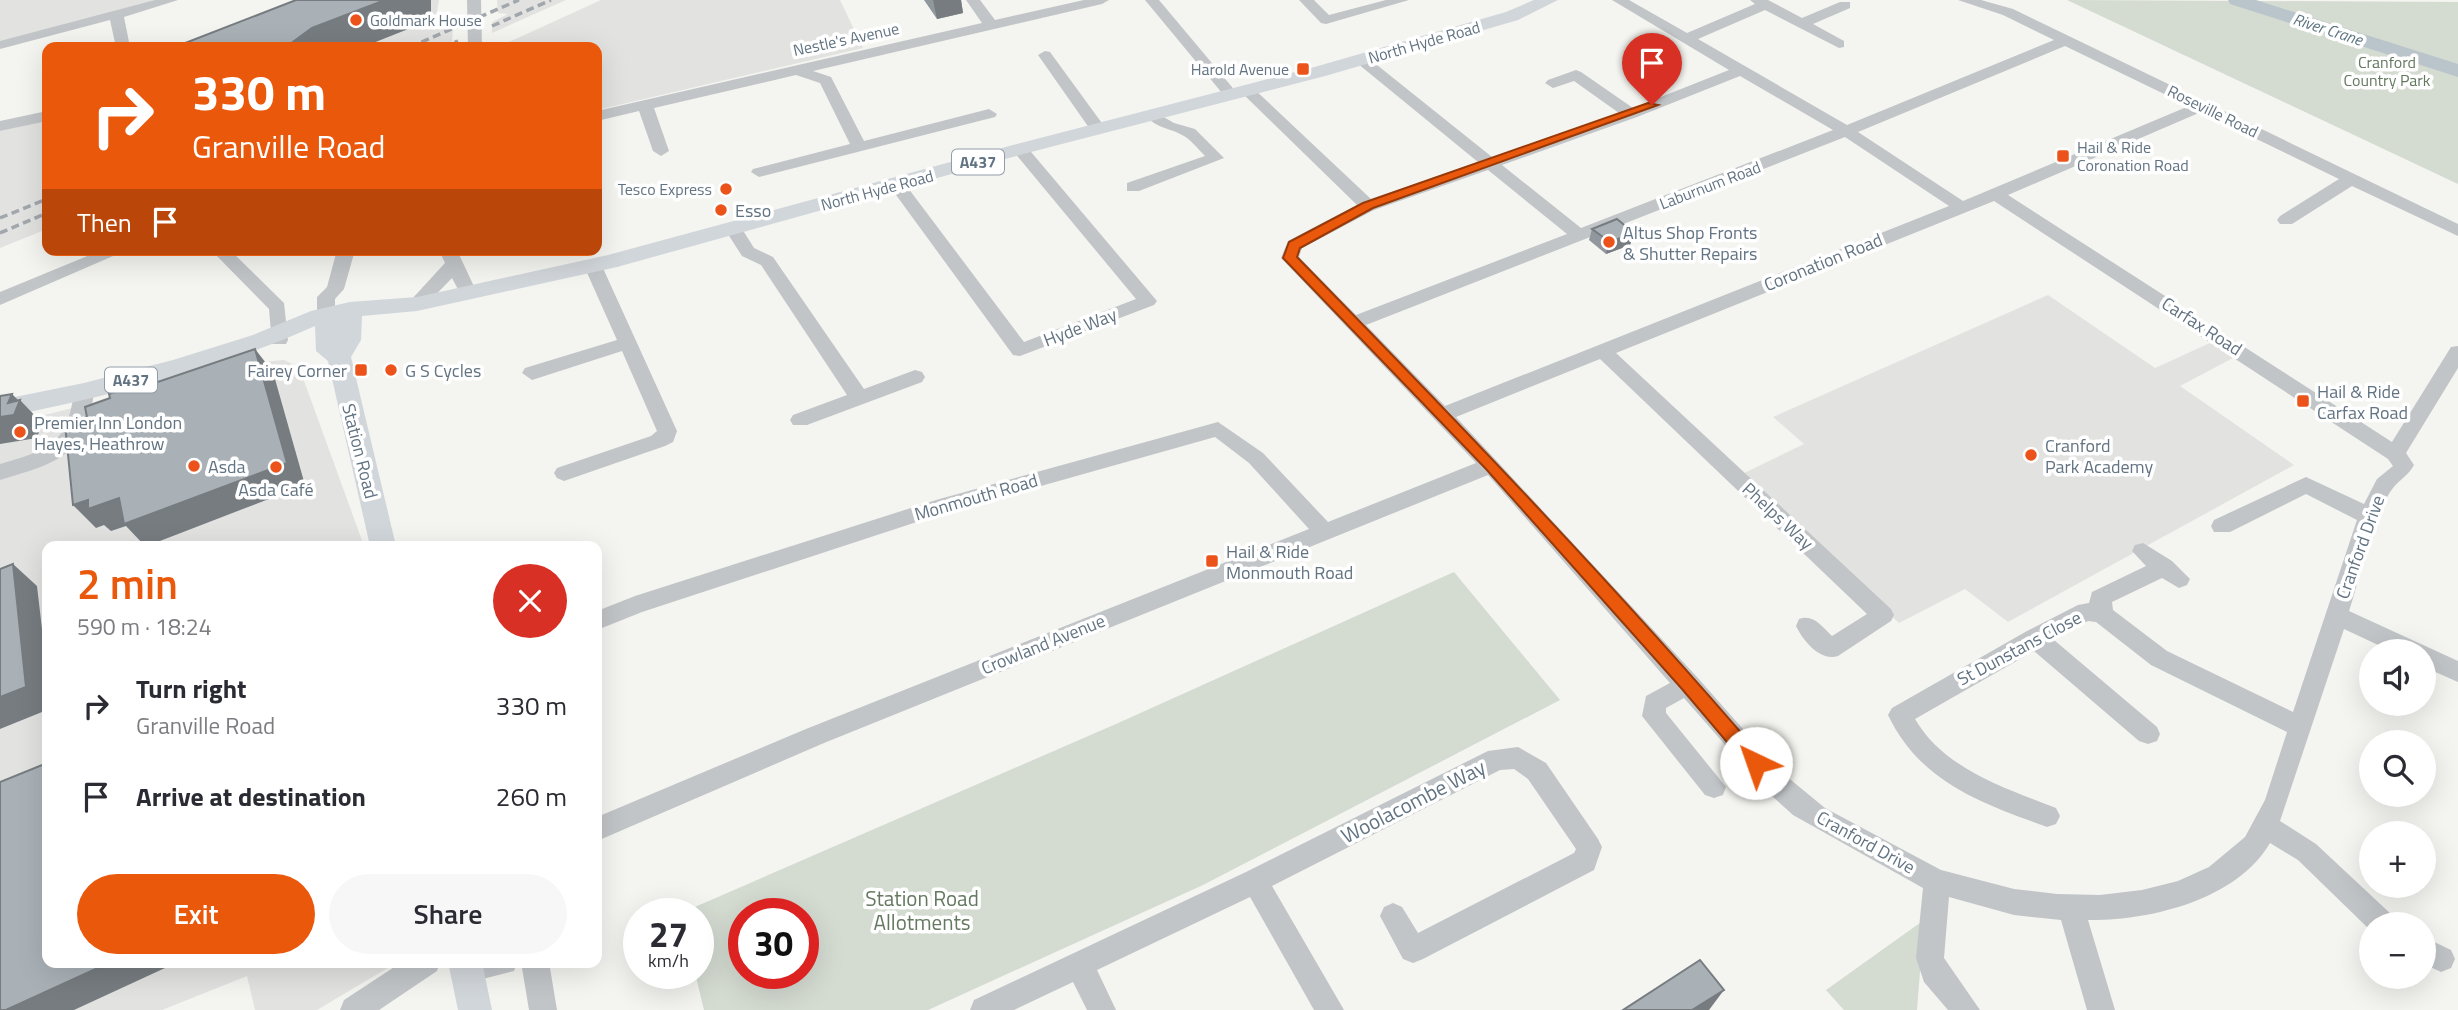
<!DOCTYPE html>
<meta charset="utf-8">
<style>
:root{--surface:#fff;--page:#f7f7f7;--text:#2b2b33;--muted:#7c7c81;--accent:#ea580c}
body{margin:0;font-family:"Titillium Web",sans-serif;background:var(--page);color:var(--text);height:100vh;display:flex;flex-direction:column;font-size:26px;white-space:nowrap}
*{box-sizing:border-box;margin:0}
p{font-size:23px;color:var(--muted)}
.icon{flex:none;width:38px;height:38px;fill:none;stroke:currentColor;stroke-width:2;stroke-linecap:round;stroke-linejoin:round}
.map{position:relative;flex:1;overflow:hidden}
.details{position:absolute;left:42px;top:541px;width:560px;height:427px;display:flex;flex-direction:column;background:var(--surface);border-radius:14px;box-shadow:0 7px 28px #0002}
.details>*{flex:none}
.guide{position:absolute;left:42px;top:42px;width:560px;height:214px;border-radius:14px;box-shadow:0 7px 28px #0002;background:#ea580c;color:#fff;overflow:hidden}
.controls{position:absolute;left:2359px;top:639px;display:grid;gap:14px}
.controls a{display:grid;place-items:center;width:77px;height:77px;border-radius:50%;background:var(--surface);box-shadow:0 7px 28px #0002;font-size:35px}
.speed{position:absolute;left:623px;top:898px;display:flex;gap:14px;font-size:35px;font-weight:700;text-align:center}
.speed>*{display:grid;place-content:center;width:91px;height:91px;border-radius:50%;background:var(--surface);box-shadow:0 7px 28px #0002;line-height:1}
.speed small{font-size:18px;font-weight:400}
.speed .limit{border:10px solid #d22;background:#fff;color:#111}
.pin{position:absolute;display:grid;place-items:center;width:60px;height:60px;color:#fff;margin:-72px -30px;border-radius:50% 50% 50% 0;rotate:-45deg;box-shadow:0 0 7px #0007}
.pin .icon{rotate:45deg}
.me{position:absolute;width:77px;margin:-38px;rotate:318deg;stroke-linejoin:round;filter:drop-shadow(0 0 5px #0008)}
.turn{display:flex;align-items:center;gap:24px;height:147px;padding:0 35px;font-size:32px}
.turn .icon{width:91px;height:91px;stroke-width:2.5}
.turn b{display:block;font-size:49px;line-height:60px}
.then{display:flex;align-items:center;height:66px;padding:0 35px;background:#0003;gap:14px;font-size:26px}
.round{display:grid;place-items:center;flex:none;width:74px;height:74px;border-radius:37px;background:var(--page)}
.overview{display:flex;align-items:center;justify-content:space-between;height:119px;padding:0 35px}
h1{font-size:42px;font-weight:600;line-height:52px;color:var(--accent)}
.action{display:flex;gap:14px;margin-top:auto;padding:14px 35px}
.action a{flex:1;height:80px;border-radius:42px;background:var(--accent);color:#fff;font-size:28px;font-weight:600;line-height:80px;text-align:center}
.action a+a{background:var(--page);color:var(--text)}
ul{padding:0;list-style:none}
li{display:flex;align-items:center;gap:21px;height:91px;padding:0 35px}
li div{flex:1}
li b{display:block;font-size:26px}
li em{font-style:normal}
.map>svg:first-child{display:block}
</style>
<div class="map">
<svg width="2458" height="1010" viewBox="0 0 2458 1010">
<rect width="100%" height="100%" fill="#f4f4f0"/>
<path fill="#e2e3e1" d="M0,0H165L0,44Z
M403,0H439L434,29L453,23L452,47H279Z
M497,0H566L492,33V22L508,14L498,13Z
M601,0H840L863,48L597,110V47H498Z
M47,120V229L0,248V131Z
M2048,295L2155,368L2210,343L2233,358L2180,386L2294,465L2008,622L1965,589L1899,623L1738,476L1804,444L1773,417Z
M284,360L299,367L364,546H47V962L396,963L317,1010H255L247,976L162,1010H0V422L49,414L248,363Z"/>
<path fill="#d4dbd1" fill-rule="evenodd" d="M2067,0L2458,2V184Z
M1454,572L1560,700L1203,885L928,1010H704L695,973H698V914L681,913L1116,724ZM744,914H803V973H744Z
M1924,920L1917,1010H1844L1826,990Z"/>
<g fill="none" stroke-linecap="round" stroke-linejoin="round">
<path fill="#bac5cb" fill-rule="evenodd" d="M2228,0H2256L2458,64V77L2230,4Z"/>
<path fill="#c1c5c8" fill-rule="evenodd" d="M155,0H178L124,17L130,47H116L110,20L0,49V41Z
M467,0H481L482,47H468Z
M966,0H980L995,20L1084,0H1109L1102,4L813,71L831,77L864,141L989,109L997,114L995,117L759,177L751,172L753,169L850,144L820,83L796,75L654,108L669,151L661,156L653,151L639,111L597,121V111L982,23Z
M1145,0H1159L1237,93V99H1227Z
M1299,0H1314L1329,15L1386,0H1409L1326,24L1321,23Z
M1612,0H1629L1687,33L1755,4L1750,0H1768L1802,18L1840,2H1850V8L1813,24L1844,41V47L1839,48L1765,10L1698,39L1847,125L2054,40L2003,15L1958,0H1981L2013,9L2458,224V236L2352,186L2292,224H2280L2277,220L2280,216L2339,179L2201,112L2008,195L2392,442L2451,347L2458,346V368L2406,453L2414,465C2408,476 2400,479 2393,488C2375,510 2359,582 2349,611L2458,661V682L2424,667V651H2391L2344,629L2280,821L2316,844L2392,915L2396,924H2371V931L2298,860L2270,843C2237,900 2149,921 2088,920L2115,1010H2087L2061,920L2014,915L1949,897L1944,958L1980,1010H1948L1924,982L1916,958L1923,888L1793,815L1762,787L1684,698L1666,708V713L1726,787L1723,795L1714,798L1705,795L1642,716L1646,696L1670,683L1488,475L824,743L597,841V817L806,729L1309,529L1249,463L1215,437L938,515L642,612L597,630V611L635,596L936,500L1218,422L1263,453L1328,522L1476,463L1281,258L1288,241L1357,205L1240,91L1248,86L1253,88L1371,199L1478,162L1357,63V57H1367L1492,157L1619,113L1574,81L1553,88L1545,83L1548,80L1576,70L1581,72L1633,108L1729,70ZM2065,46L2189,106L1963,201L1858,132ZM1740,76L1833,130L1581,228L1502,165L1637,117ZM1845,137L1949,206L1445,406L1366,325ZM1488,170L1567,234L1356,315L1299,257L1302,248L1374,210ZM1994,201L2388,459L2393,466L2377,479L2364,504L2306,477L2214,520L2211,526L2214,532H2230L2306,494L2357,520L2293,712L2167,651L2113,610L2112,602L2162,578L2179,588L2187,585L2190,579L2172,561L2143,543L2135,545L2132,551L2146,566L2092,592L2089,603L2078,605L2027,631L1892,708L1888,715C1920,782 1981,803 2047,827L2056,824L2060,816L2056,808C2005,788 1944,769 1915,719L2034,651L2139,741L2148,744L2157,741L2160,734L2157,727L2054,640L2088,621L2096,622L2151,665L2287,732L2265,800L2245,837L2209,867L2178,881L2142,890L2100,895L2057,894L2014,889L1941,870L1825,808L1780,771L1697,677L1456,417L1600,359L1867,614L1832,636C1821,626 1814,614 1799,619L1796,626C1803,641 1821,662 1838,656L1891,621L1894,615L1891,609L1616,353Z
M1045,51L1050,52L1104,126V132H1092L1038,55Z
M47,111V121L0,131V121Z
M1155,112L1174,123L1195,129L1224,158L1139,191H1127V183L1205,156C1199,150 1191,140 1184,136C1171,128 1158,129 1147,117Z
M1020,144L1026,146L1157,301L1154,305L1020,356L1013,355L888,184L896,179L902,180L1024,342L1136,299L1014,152L1012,149Z
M733,223L739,224L754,248L773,257L864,389L915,370L922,372L925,377L922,382L807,425H793L790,420L793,415L847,395L761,265L742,256L724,228Z
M102,250H127L0,305V292Z
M211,250H230L284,303L288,340L286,344H272L269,309Z
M337,250H355L344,289L335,299V316L326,322L317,316V297L327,287Z
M439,250H457L477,293L468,299L462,297L452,278L423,308H411L408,304L411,300L445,263Z
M593,260L602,266L677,431L673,442L665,446L564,481L557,478L554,473L557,468L651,436L657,431L622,351L532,380L522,373L525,368L617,340L584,266Z
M84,385L94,392C86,457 56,463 0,480V464C48,450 67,445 74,392Z
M1518,747L1546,763L1598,839L1602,847L1594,870L1423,959L1413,963L1403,959L1380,916L1384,907L1393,903L1402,907L1418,933L1574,853L1576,849L1528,779L1514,769L1500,770L1272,886L1344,1010H1314L1250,897L1097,970L1116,1010H1087L1073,982L1014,1010H970L974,1000L1246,872L1488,751Z
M2424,937L2451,950L2455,959L2451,968L2441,972L2424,964Z
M402,962H440L437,971L379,1010H340L344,1000Z
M456,962H517L514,971L467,983L457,980L453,970Z
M521,962H549L557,1010H529Z"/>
<path fill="#d1d6da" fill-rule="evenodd" d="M1534,0H1558L1518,20L1325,76L1027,153L617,267L417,311L362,316L361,340L351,357L396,546H370L328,361L316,351L315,326C215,371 107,396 0,418V400L84,383L173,360L253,335L311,311L350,302L417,297L608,255L1013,145L1311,68L1506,12Z
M448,962H482L492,1010H458Z"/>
<path stroke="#a1a7ad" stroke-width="3.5" stroke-dasharray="8 4.5" stroke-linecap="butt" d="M492,26L551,0
M410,47L519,0
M443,47L458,41
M0,218L47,199
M0,233L47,213"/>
</g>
<path fill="#91989d" d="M924,0H961L963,13L937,19Z
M1592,229L1634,233L1630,245L1606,254L1589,240Z"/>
<path fill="#767c80" d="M385,0H431V20L363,47H286L312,28Z
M933,0H961L963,13L937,19Z
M1634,233L1630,245L1606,254L1610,242Z
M255,349L273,372L305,485L147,546H145L126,526L111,531L104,525L96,528L73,505Z
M12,394L20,402V400L42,423L37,438L0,444V417Z
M13,564L37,586L47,672V710L0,729V697Z
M111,962H178L74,1010H6Z
M1724,990L1709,1010H1692Z"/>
<path fill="#a9b1b7" stroke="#767c80" stroke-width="2" d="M296,0H385L312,28L286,47H175Z
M1617,219L1634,233L1610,242L1592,229Z
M255,349L287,463L124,524L119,498L88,509V500L73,505L65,424L87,417L85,407L110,398L109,394L139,383L140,388Z
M12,394L8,403L20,400L14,415L0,417V396Z
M13,564L26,687L0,697V569Z
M47,763V962H111L6,1010H0V782Z
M1700,960L1724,990L1692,1010H1623Z"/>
<path fill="#ea580c" stroke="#983908" stroke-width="2" d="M1648,103L1658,105L1373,208L1300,248L1297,257C1456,420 1614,584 1762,757L1765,763L1762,768L1756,771L1749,768L1682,689L1486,469L1283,258L1289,242L1363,203Z"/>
<g fill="#eb531a" stroke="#fff" stroke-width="2.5">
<circle cx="356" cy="20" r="7"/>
<rect x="1296" y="62" width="14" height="14" rx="3.5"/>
<rect x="2056" y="149" width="14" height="14" rx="3.5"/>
<circle cx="726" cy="189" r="7"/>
<circle cx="721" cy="210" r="7"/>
<circle cx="1609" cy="242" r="7"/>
<rect x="354" y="363" width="14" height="14" rx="3.5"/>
<circle cx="391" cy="370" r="7"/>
<rect x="2296" y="394" width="14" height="14" rx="3.5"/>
<circle cx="20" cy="432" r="7"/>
<circle cx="2031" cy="455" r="7"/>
<circle cx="194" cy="466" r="7"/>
<circle cx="276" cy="467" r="7"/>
<rect x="1205" y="554" width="14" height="14" rx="3.5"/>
</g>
<g text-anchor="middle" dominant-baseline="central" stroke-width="7" stroke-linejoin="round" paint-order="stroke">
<g font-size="16" fill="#627382" stroke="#fff" text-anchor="start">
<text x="370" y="20">Goldmark House</text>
<text x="1289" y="69" text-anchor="end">Harold Avenue</text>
<text x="2077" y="147">Hail &amp; Ride<tspan x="2077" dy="18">Coronation Road</tspan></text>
<text x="712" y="189" text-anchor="end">Tesco Express</text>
</g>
<g font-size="16" font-style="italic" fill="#5d7580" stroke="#fff">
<text transform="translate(2328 29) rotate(18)">River Crane</text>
</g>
<g font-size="16" fill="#627382" stroke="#fff">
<text transform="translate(846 39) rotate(-12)">Nestle's Avenue</text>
<text transform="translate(1424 42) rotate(-16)">North Hyde Road</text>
<text transform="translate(2213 111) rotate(26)">Roseville Road</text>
<text transform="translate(1710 185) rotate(-21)">Laburnum Road</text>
<text transform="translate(877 190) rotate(-15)">North Hyde Road</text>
</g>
<g font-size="16" fill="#657961" stroke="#fff">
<text x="2387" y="62">Cranford<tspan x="2387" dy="18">Country Park</tspan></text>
</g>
<g fill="#fff" stroke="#919da8" stroke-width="2">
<rect x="952" y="149.5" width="52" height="25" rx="5"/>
<rect x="105" y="367.5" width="52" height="25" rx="5"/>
</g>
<g font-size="16" font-weight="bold" fill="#627382">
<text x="978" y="162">A437</text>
<text x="131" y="380">A437</text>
</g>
<g font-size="18" fill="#627382" stroke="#fff" text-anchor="start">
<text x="735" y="210">Esso</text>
<text x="1623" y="232">Altus Shop Fronts<tspan x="1623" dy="21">&amp; Shutter Repairs</tspan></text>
<text x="347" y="370" text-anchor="end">Fairey Corner</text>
<text x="405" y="370">G S Cycles</text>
<text x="2317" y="391">Hail &amp; Ride<tspan x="2317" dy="21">Carfax Road</tspan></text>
<text x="34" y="422">Premier Inn London<tspan x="34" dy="21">Hayes, Heathrow</tspan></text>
<text x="2045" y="445">Cranford<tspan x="2045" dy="21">Park Academy</tspan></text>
<text x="208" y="466">Asda</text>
<text x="276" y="489" text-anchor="middle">Asda Café</text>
<text x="1226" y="551">Hail &amp; Ride<tspan x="1226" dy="21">Monmouth Road</tspan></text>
</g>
<g font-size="18" fill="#627382" stroke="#fff">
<text transform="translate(1823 262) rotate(-22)">Coronation Road</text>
<text transform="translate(2202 326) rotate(33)">Carfax Road</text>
<text transform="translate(1080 327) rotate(-21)">Hyde Way</text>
<text transform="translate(360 451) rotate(76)">Station Road</text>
<text transform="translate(976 497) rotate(-16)">Monmouth Road</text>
<text transform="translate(1778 516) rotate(43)">Phelps Way</text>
<text transform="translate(2360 547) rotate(-70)">Cranford Drive</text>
<text transform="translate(1043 644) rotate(-22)">Crowland Avenue</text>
<text transform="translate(2019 648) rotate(-28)">St Dunstans Close</text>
<text transform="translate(1866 842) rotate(29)">Cranford Drive</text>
</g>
<g font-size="21" fill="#627382" stroke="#fff">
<text transform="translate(1413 801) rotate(-27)">Woolacombe Way</text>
</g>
<g font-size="21" fill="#657961" stroke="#fff">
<text x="922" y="898">Station Road<tspan x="922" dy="24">Allotments</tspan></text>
</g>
</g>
</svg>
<div class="controls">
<a><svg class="icon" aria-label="sound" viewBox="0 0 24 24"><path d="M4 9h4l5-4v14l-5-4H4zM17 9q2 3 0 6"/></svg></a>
<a><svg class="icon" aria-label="search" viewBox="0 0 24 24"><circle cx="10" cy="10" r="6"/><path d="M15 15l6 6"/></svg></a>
<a>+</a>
<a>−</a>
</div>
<div class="speed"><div>27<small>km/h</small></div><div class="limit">30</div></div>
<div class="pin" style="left:1652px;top:105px;background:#d93025"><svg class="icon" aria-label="arrive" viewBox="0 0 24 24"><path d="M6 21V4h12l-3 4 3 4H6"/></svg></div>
<svg class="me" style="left:1756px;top:763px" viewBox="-20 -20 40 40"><circle r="19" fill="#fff"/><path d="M0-13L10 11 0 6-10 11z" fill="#ea580c"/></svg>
<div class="guide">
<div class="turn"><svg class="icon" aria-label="right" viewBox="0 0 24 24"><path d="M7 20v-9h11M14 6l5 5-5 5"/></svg><div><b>330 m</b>Granville Road</div></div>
<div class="then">Then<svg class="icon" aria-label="arrive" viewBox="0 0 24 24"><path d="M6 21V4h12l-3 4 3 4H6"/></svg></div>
</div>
<section class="details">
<div class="overview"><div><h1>2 min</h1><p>590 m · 18:24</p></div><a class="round" style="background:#d93025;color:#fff"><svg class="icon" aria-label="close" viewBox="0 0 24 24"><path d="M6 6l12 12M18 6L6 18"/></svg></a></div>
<ul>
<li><svg class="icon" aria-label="right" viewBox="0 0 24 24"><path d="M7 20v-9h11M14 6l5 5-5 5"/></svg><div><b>Turn right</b><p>Granville Road</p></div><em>330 m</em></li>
<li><svg class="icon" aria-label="arrive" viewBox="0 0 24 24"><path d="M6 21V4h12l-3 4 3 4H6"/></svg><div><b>Arrive at destination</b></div><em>260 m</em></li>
</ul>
<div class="action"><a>Exit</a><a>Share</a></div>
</section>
</div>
